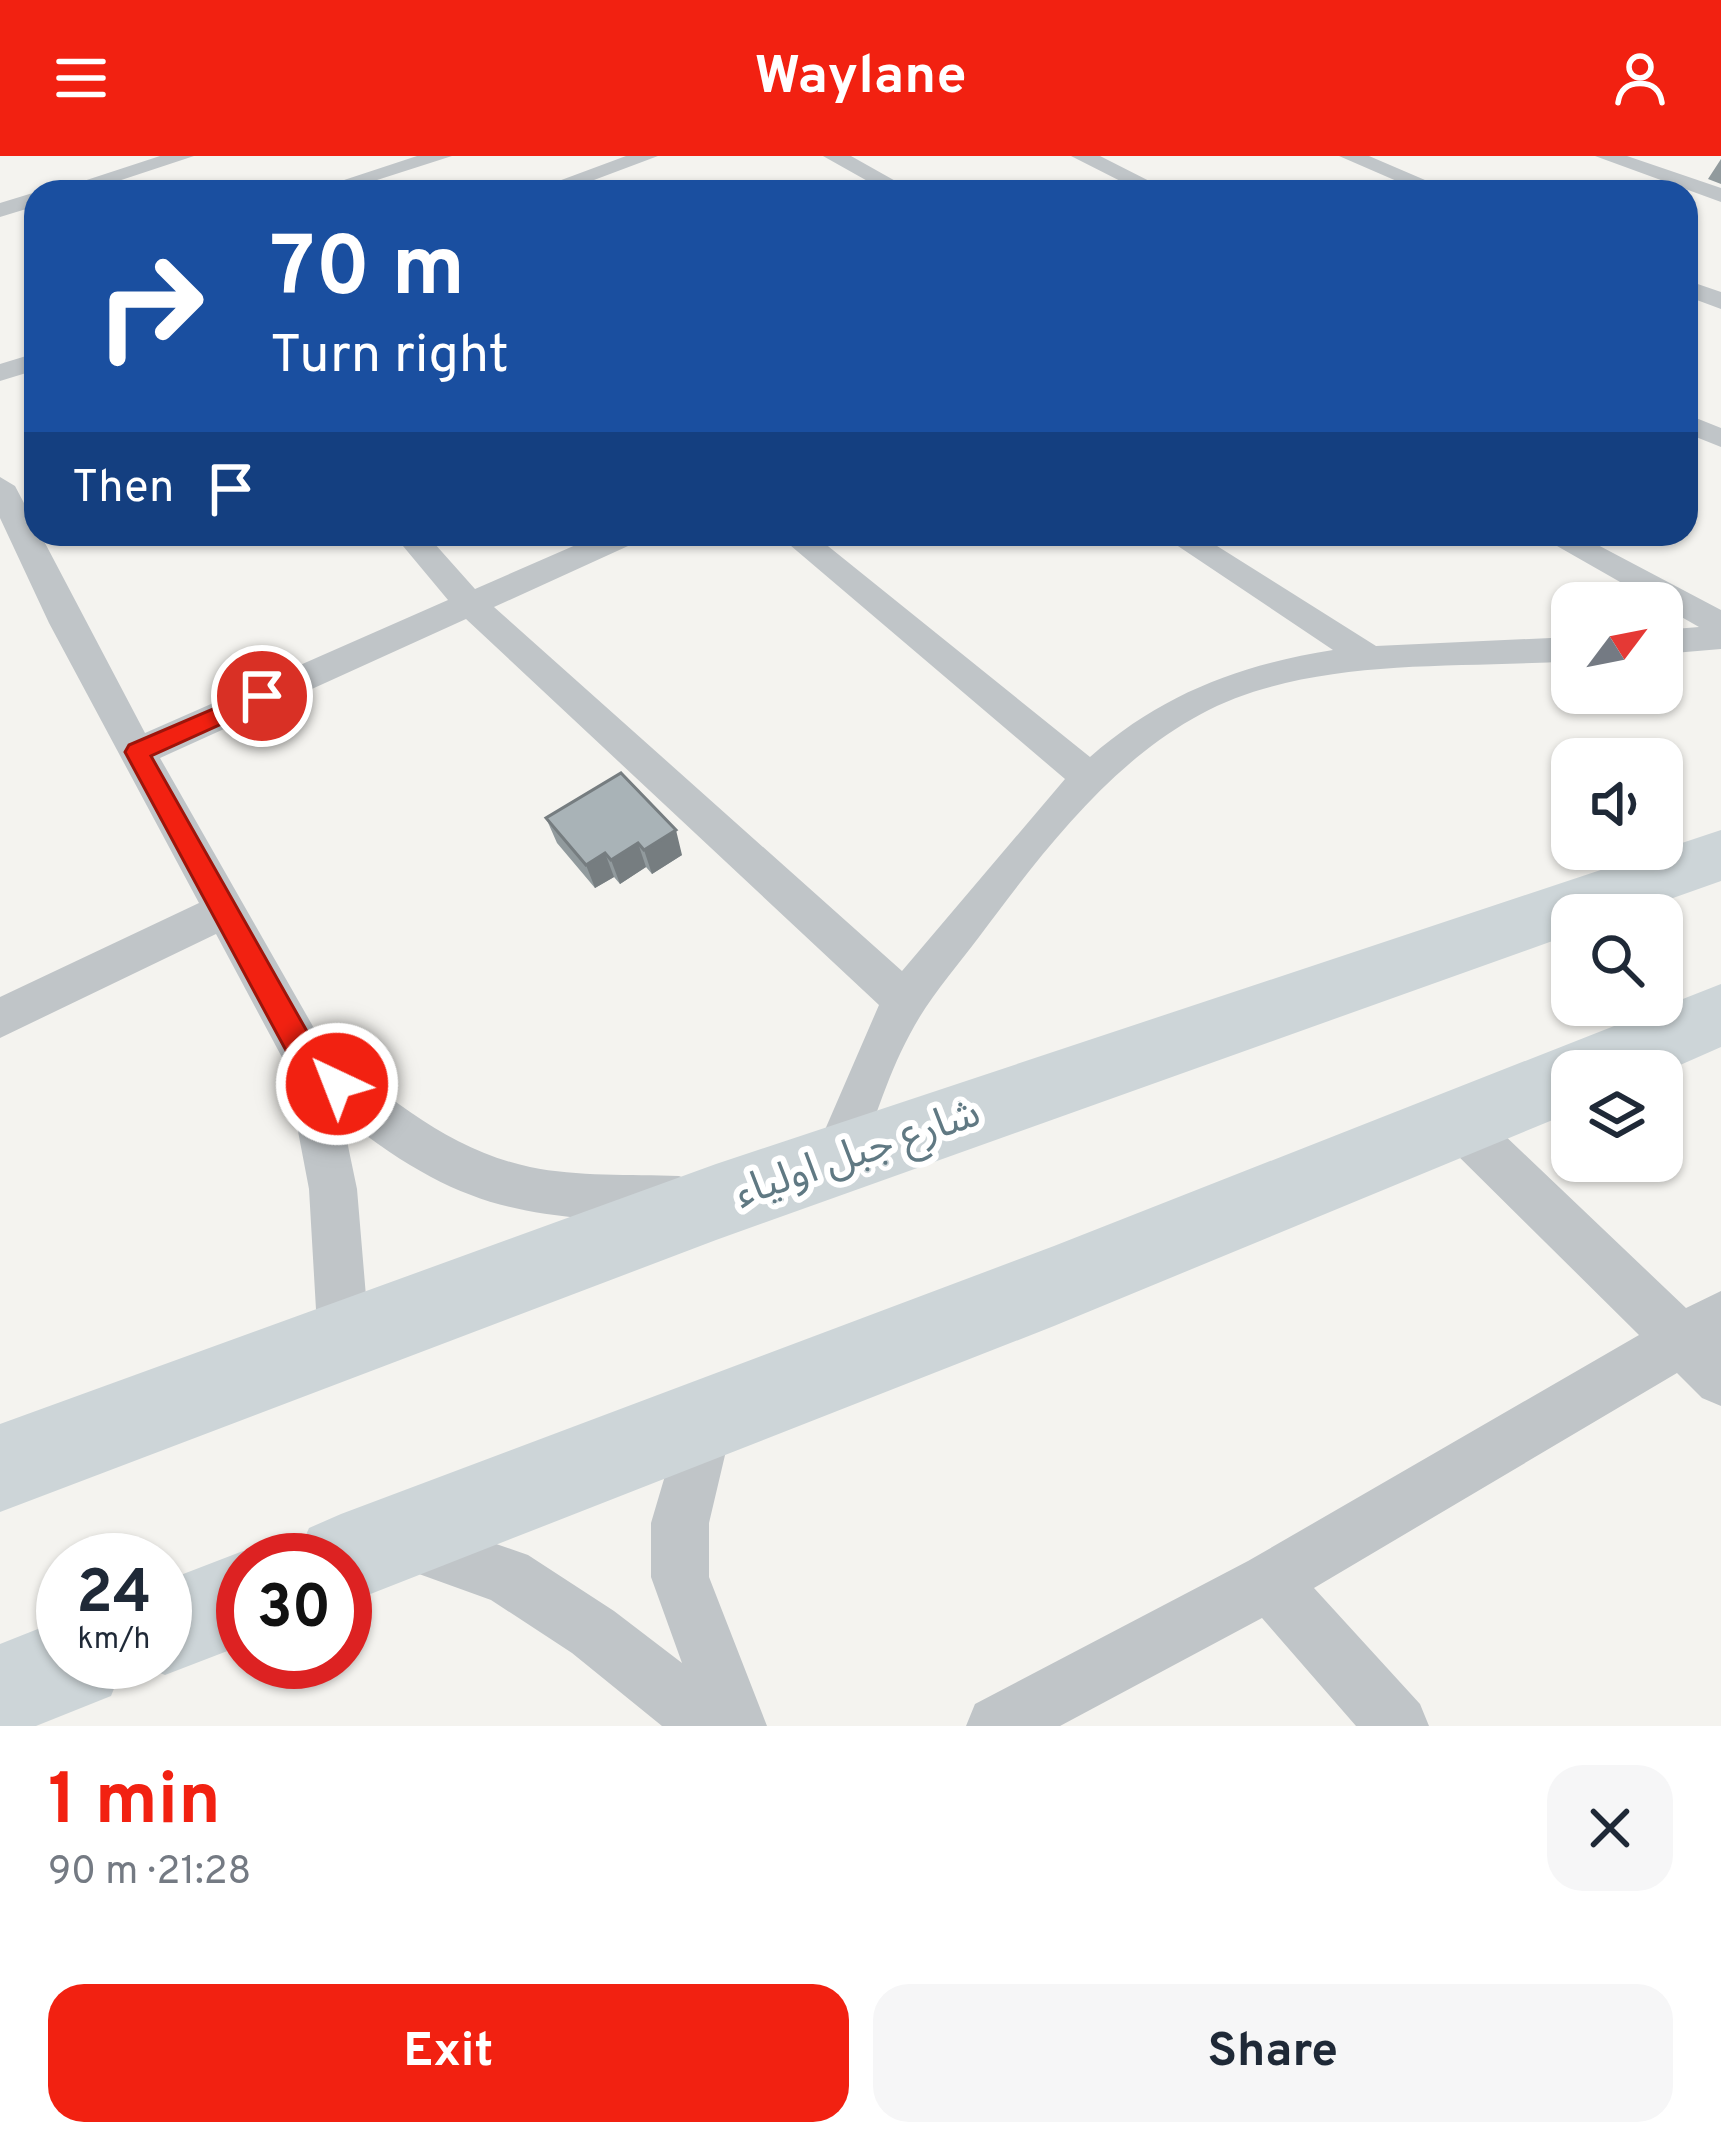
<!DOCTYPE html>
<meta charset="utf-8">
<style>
:root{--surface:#fff;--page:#f6f6f7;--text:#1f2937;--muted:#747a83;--accent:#f22111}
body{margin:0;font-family:Overpass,"Noto Sans Arabic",sans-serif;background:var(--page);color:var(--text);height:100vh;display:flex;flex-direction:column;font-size:45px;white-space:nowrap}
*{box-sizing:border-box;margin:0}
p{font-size:39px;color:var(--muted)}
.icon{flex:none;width:66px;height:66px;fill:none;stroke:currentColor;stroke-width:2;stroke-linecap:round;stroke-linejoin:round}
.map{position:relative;height:1570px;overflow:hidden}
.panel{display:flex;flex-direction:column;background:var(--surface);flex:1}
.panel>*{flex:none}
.top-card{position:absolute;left:24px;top:24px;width:1674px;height:366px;border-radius:36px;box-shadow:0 3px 9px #0004;background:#1a4fa0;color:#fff;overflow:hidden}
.needle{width:78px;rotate:58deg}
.tools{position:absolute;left:1551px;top:426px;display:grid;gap:24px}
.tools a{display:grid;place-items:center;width:132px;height:132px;border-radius:24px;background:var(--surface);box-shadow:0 3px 9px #0004;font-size:60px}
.speed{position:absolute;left:36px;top:1377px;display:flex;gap:24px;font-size:60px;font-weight:700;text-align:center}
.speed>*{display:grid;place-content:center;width:156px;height:156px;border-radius:50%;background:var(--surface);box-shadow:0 3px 9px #0004;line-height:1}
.speed small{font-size:30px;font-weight:400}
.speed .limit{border:18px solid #d22;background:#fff;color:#111}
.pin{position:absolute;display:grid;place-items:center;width:102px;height:102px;color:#fff;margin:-51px;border:6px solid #fff;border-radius:50%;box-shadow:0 3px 12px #0007}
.me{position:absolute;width:132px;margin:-66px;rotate:317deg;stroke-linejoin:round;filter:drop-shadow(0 0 9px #0008)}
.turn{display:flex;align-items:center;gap:42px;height:252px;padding:0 48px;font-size:54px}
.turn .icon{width:156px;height:156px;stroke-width:2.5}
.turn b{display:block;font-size:84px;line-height:102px}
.then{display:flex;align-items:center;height:114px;padding:0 48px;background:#0003;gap:24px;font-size:45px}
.round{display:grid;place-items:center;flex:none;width:126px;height:126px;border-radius:36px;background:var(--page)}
.head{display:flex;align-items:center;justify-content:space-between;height:204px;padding:0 48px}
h1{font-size:72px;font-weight:700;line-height:90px;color:var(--accent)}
.cta{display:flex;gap:24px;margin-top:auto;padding:24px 48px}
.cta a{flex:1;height:138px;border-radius:36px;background:var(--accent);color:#fff;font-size:48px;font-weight:700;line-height:138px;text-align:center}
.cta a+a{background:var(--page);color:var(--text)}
header{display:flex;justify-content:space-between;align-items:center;height:156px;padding:0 48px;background:var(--accent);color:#fff;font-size:54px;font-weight:700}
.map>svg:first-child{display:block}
</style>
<header><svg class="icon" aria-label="menu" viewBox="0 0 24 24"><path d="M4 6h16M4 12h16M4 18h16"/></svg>Waylane<svg class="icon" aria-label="person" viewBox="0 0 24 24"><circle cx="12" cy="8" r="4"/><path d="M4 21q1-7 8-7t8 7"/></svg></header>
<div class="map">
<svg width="1721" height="1570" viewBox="0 0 1721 1570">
<rect width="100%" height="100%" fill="#f4f3ef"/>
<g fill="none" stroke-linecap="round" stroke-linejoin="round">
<path fill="#c0c5c8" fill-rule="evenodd" d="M160,0H194L85,36H50Z
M417,0H452L349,33L338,26Z
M626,0H658L562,36H529Z
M823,0H851L915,36H887Z
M1071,0H1100L1171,36H1142Z
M1339,0H1369L1453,36H1422Z
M1595,0H1627L1721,32V46Z
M36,36V50L0,61V47Z
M1686,124L1721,136V153L1686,140Z
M36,197V214L0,225V208Z
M1686,258L1721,272V291L1686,277Z
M0,321L15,330L145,577L448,444L393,378H426L475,433L601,378H644L639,385L494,451L902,815L1065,623L777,378H813L1090,601C1162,538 1239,509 1333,494L1160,378H1198L1376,490L1572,481V505C1470,512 1362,504 1263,533C1138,568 1053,682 979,781C955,813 928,843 910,878C885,924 872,975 852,1022L835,1029L818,1022L811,1006L879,849L466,463L160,602L323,888C385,939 449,994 530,1011C578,1021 630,1018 679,1020L696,1027L703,1044L696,1061L679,1068C528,1061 466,1059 342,961L357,1033L370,1188L363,1207L344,1214L325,1207L318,1188L309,1033L285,907L216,778L0,882V841L199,747L49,467L0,362Z
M1536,378H1577L1721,454V493L1662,498V474L1699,471Z
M1460,947L1477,953L1686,1152L1721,1135V1250L1702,1242L1677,1217L1314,1432L1420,1548L1429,1570H1356L1262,1462L1060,1570H966L975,1548L1248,1405L1639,1179L1443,985L1437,969L1443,953Z
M707,1234L726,1242L734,1261L709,1367V1421L767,1570H662L572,1497L491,1444L383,1405L374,1385L383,1365L403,1356L528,1399L614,1455L682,1507L651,1421V1367L688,1242Z"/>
<path fill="#cdd5d8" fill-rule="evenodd" d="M1721,674V725L1625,759H1572V778L716,1084L0,1356V1268L716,1008Z
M1721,828V891L1662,917L1572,915V956L1054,1170L345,1448V1404H295L309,1372L341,1358L1054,1090Z
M243,1395L264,1404H243V1489L165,1519L133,1506H165V1425Z
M63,1463V1506H125L111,1540L36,1570H0V1488Z"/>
</g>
<path fill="#919a9d" d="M1721,3V28L1708,23Z
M546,662L682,699L652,718L646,711L620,728L614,721L595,732L557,687Z"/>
<path fill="#767d80" d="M676,674L682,699L652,718L644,694Z
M638,687L646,711L620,728L611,704Z
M605,697L614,721L595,732L586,709Z"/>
<path fill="#a9b3b7" stroke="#767d80" stroke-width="3" d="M621,617L676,674L644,694L638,687L611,704L605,697L586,709L546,662Z"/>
<path fill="#f22111" stroke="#9d150b" stroke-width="3" d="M262,532L274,540L270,546L151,600L317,893L352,928L347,938L337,942L296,913L125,596L129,589Z"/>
<g text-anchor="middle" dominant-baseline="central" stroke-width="12" stroke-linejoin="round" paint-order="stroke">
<g font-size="42" fill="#607983" stroke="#fff">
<text transform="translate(858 999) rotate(-19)">شارع جبل اولياء</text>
</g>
</g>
</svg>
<div class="tools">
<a><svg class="needle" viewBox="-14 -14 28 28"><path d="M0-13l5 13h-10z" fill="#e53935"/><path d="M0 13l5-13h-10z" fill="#747a83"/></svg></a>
<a><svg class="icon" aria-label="sound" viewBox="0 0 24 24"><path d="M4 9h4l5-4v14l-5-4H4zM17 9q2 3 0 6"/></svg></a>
<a><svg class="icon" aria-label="search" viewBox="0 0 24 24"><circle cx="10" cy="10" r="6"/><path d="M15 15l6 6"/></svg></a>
<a><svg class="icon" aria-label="layers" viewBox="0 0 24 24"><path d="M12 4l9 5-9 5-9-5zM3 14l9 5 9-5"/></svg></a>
</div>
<div class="speed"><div>24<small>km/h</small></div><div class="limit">30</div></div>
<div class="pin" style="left:262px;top:540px;background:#d93025"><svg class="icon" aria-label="arrive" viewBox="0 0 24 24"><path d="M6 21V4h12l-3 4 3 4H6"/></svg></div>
<svg class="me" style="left:337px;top:928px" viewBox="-20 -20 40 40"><circle r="17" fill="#f22111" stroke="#fff" stroke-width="3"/><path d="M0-11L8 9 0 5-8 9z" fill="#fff"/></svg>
<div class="top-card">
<div class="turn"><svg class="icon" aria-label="right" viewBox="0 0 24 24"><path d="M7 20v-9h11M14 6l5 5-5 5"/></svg><div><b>70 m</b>Turn right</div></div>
<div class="then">Then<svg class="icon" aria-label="arrive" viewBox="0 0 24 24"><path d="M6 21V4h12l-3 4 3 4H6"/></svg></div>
</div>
</div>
<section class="panel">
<div class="head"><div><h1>1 min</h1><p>90 m · 21:28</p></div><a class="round"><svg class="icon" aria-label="close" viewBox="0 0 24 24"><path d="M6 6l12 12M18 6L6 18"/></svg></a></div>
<div class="cta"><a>Exit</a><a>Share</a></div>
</section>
